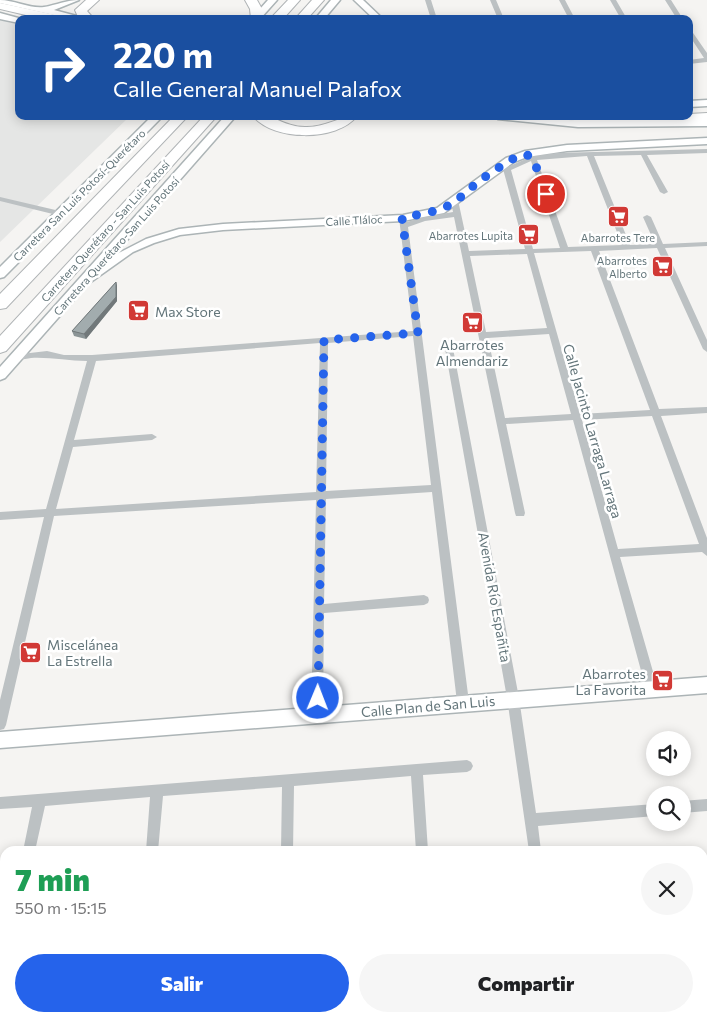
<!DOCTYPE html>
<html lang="es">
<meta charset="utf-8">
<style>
:root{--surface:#fff;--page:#f6f6f6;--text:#202124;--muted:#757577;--accent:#2563eb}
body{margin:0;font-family:Commissioner,sans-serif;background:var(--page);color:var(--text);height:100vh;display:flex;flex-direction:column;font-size:19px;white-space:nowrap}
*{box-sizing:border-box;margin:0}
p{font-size:16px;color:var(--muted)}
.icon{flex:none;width:28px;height:28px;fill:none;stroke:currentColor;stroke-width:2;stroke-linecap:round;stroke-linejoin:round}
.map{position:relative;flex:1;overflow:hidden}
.drawer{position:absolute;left:0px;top:846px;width:708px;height:176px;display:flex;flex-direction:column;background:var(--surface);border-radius:15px 15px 0 0;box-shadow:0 2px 12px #0003}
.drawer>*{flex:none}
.banner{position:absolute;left:15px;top:15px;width:678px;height:105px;border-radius:10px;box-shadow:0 2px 12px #0003;background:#1a4fa0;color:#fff;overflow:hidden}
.controls{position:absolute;left:646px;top:731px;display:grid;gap:10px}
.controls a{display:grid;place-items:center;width:45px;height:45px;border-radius:50%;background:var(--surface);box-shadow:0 2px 12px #0003;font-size:25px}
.pin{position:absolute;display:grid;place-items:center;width:42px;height:42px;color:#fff;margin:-21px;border:2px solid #fff;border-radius:50%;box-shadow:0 1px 5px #0007}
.me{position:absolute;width:55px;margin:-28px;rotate:1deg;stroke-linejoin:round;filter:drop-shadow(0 0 4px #0008)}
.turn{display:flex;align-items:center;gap:18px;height:105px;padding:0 15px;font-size:22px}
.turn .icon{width:65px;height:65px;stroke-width:2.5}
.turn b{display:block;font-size:35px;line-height:42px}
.round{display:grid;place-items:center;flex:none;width:52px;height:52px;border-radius:26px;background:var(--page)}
.headline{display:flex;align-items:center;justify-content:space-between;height:85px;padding:0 15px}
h1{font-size:30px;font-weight:800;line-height:38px;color:#1e9e55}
.cta{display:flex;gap:10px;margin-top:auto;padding:10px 15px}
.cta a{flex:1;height:58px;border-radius:30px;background:var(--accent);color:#fff;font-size:20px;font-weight:800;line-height:58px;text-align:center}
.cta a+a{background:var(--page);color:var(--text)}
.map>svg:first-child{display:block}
</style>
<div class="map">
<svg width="707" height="1022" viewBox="0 0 707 1022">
<rect width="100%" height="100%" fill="#f5f4f2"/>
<path fill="#e5e6e5" d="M0,20L19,25V116H130L0,242Z"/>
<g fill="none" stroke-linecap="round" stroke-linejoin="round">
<defs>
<path id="secondary" d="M0,0C14,0 31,9 44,7C56,5 67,0 79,0L54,10L88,19H72L0,3Z
M268,0H277L260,19H251Z
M331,0H340L324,19H315Z
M354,0H363L383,19H374Z
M0,13L22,19H19V23L0,19Z
M707,100V106L689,107V101Z
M152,116H163L4,277L0,278V267Z
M225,116H236L113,256L146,239L179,229L223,224L403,215L437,208L506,158L525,151L567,145L707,138V144L567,151L527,157L514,162L444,213L403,221L223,230L180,235L154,243L133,252L88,284L5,378L0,380V367Z
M493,116H530L578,121L707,120V126L578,127L498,119Z
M707,677V693L0,748V732Z"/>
<path id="highway" d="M86,0H99L87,11L94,19H79L75,10Z
M245,0H257L262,9L261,19H251L250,9Z
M288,0H300L283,19H270Z
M312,0H324L307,19H295Z
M0,3L60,16L66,19H43L0,9Z
M707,113V121L631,124L556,120L550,116H689V114Z
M174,116H188L6,308L0,309V294Z
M204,116H217L6,351L0,353V336Z
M253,116C257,116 264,115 268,116C281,121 291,127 305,127C325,128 339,116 357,116C337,142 273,141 253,116Z"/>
</defs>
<use href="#secondary" stroke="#acb4b6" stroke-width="3"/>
<use href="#highway" stroke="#b0b4b6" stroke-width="2"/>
<path fill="#bcc1c3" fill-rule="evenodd" d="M425,0H431L437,19H431Z
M490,0H496L504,19H498Z
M559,0H565L575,19H569Z
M610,0H616L627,19H621Z
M665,0H671L683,19H677Z
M689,29L691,30L707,53V62L689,64V60L704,58L689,35Z
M707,149V153L647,155L668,192L664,194L660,192L641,155L594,156L630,245L655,244L643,217L647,215L651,217L663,244L707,242V246L665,248L707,340V352L703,349L657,248L599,251L659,409L707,407V413L661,416L707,538V556L702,552L620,557L658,689L656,693L652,694L648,693L646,689L573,420L506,424L525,513L524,516H516L515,513L454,217L425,221L408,227L469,702L467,706L463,707L459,706L457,702L432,492L326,499L324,604L424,595L428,597L429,600L428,603L424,605L324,613L323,716L321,720L317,721L313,720L311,716L316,500L54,516L6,725L4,729L0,730V700L44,517L0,520V512L46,509L87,361C68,361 50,357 31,358C24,359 17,361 12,357L13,355L47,351L64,355H92L413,331L399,218L400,216H406L407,222L424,217L453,212L451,202L452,200H458L469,251L525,249L503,169L528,158L525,155L526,154L534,156L556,153ZM587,156L622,245L568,247L537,160ZM531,161L560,248L533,249L511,170ZM591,251L650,410L580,414L534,253ZM527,254L547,328L486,332L470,256ZM549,334L571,414L505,418L488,338ZM413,336L431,485L326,491L328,343ZM320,343L316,492L56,509L73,447L152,440L157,437L152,434L74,440L96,361ZM652,416L699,544L618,549L582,420Z
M0,197L64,212L65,214L61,216L0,201Z
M448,340L452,343L519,698L536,813L655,804V816L538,826L541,851H529L507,698L444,343Z
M467,760L471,762L473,766L471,770L467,772L423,775L428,851H416L411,776L294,786L293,851H281L282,787L163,796L158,851H146L150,797L45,806L35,851H23L32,807L0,809V797Z
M707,799V811L682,813V801Z
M702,947H707V961H702Z
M5,963V999L0,1001V965Z
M132,1018H170L169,1022H132Z
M250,1018H438V1019L437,1022H251Z
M553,1018H567V1022H553Z"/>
<use href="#secondary" fill="#fff" fill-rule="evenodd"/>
<use href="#highway" fill="#fff" fill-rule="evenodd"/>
</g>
<path fill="#8b9496" d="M116,282L117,286V301L86,339L74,336L72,331Z"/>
<path fill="#71787a" d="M116,282L117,286V301L86,339L84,334Z"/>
<path fill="#a2acae" stroke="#71787a" d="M116,282V297L84,334L72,331Z"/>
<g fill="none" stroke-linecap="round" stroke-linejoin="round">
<path stroke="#2563eb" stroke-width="9" stroke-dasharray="0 16.2" d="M318,698L324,340L418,333L402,218L440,210L455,202L479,181L510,160L525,154L533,158L546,194"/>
</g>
<defs>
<symbol id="supermarket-square" viewBox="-11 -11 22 22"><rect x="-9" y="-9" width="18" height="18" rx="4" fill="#d13935" stroke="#fff"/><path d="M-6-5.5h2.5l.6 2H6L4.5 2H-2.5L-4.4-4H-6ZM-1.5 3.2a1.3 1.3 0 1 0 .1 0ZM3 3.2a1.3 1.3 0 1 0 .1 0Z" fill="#fff"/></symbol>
</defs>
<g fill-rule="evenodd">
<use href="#supermarket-square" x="606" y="204" width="25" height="25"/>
<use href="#supermarket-square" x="516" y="222" width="25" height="25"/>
<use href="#supermarket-square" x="650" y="254" width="25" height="25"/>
<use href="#supermarket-square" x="126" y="298" width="25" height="25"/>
<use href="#supermarket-square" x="460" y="310" width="25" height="25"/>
<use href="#supermarket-square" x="18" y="640" width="25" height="25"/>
<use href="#supermarket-square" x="650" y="668" width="25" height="25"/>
</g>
<g text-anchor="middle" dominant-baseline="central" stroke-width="5" stroke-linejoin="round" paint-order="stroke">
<g font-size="11" fill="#63757a" stroke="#fff">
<text transform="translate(79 195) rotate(-45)">Carretera San Luis Potosí-Querétaro</text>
<text transform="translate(354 220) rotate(-3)">Calle Tláloc</text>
<text transform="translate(105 231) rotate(-48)">Carretera Querétaro - San Luis Potosí</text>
<text transform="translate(116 246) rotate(-48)">Carretera Querétaro-San Luis Potosí</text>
</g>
<g font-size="11" fill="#63757a" stroke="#fff" text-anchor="end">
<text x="513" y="235">Abarrotes Lupita</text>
<text x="618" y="237" text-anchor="middle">Abarrotes Tere</text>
<text x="647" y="260">Abarrotes<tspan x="647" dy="13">Alberto</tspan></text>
</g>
<g font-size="14" fill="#63757a" stroke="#fff" text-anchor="start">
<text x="155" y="311">Max Store</text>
<text x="472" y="344" text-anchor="middle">Abarrotes<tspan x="472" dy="16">Almendariz</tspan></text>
<text x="47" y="644">Miscelánea<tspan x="47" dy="16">La Estrella</tspan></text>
<text x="646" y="673" text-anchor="end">Abarrotes<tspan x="646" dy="16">La Favorita</tspan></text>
</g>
<g font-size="14" fill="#63757a" stroke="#fff">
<text transform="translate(593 431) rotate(74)">Calle Jacinto Larraga Larraga</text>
<text transform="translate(495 597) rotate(80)">Avenida Río Españita</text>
<text transform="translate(428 706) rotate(-5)">Calle Plan de San Luis</text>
</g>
</g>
</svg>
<div class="controls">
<a><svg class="icon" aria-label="sound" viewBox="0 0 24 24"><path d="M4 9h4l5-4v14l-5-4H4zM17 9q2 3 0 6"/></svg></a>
<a><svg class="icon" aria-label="search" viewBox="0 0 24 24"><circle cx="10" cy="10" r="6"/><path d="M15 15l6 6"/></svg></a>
</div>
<div class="pin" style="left:546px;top:194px;background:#d93025"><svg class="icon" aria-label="arrive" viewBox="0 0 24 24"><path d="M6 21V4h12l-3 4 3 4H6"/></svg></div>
<svg class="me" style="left:318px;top:698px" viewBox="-20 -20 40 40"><circle r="17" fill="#2563eb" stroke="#fff" stroke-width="3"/><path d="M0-11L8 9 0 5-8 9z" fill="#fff"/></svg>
<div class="banner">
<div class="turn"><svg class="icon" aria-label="right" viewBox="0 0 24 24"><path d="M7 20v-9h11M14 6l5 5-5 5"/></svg><div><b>220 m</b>Calle General Manuel Palafox</div></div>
</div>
<section class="drawer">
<div class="headline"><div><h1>7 min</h1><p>550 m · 15:15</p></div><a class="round"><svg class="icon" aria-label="close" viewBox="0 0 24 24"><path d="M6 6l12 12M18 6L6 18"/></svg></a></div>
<div class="cta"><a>Salir</a><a>Compartir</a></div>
</section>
</div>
